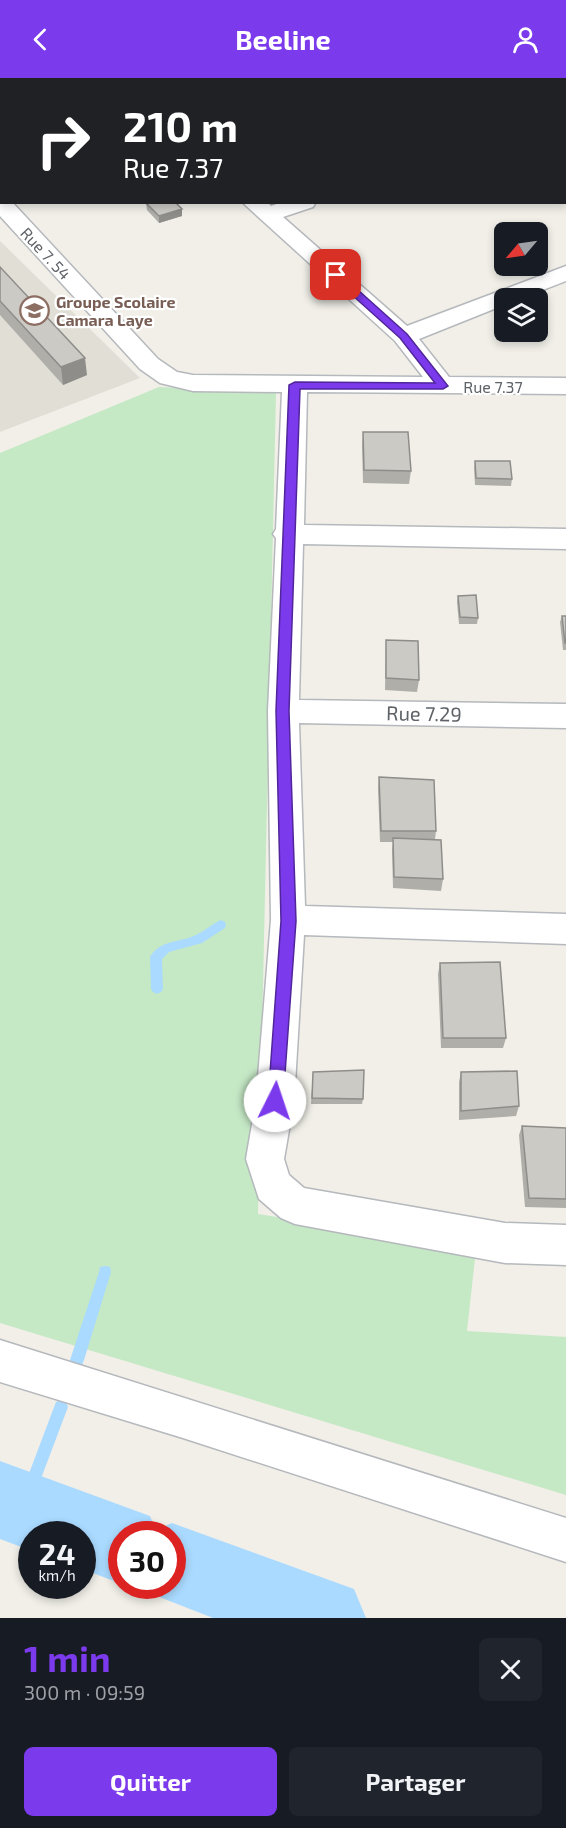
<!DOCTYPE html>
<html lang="fr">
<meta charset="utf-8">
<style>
:root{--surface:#171b24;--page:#20242c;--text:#f1f3f6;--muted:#9ea1a6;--accent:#7c3aed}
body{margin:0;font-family:"Exo 2",sans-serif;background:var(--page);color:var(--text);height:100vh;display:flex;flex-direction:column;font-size:22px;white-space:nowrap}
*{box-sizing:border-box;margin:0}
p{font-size:20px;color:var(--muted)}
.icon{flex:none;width:33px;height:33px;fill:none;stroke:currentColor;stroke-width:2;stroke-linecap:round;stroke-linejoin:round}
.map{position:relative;height:1540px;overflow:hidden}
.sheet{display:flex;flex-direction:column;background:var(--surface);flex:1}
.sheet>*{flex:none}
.top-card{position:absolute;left:0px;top:0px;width:567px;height:126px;box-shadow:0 3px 9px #0003;background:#202124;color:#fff;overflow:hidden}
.needle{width:39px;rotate:241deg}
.fabs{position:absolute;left:494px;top:144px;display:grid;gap:12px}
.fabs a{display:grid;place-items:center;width:54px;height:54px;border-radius:9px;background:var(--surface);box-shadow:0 3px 9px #0003;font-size:30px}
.speed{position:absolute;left:18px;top:1443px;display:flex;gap:12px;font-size:30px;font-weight:700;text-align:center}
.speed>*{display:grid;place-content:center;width:78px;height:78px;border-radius:50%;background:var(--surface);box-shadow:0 3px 9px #0003;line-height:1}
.speed small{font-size:15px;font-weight:400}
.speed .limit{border:9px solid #d22;background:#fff;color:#111}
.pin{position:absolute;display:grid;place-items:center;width:51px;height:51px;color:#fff;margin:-26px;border-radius:12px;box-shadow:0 3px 9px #0006}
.me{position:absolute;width:66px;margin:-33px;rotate:4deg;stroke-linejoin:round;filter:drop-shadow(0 0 4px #0008)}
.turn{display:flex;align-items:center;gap:21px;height:126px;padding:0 24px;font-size:27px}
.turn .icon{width:78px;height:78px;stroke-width:2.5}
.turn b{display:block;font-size:42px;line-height:51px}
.round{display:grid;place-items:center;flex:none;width:63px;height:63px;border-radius:9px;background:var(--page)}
.overview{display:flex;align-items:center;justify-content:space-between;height:102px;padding:0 24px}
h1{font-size:36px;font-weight:700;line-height:45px;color:var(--accent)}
.button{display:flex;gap:12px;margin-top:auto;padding:12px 24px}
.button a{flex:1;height:69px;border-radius:9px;background:var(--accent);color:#fff;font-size:24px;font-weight:700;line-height:69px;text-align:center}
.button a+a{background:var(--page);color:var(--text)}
header{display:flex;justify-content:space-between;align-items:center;height:78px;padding:0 24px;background:var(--accent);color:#fff;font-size:27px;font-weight:700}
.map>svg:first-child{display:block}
</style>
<header><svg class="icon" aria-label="back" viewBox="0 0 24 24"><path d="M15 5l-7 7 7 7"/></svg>Beeline<svg class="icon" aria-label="person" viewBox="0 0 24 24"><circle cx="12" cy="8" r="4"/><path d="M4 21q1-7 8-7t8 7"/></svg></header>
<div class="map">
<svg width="566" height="1540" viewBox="0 0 566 1540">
<rect width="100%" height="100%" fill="#f1efe8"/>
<path fill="#e1ded6" d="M0,163L140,300L0,354Z"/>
<path fill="#c5e8c5" d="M159,309L276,314L258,1136L476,1171L467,1253L566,1259V1417L0,1245V375Z"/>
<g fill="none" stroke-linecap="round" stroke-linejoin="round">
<path fill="#aadaff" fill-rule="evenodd" d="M221,842L225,844L226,847L225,850L202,865L169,874L162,881L163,911L161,914L157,916L153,914L151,911L150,879C161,861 180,865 196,857C205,853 212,846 221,842Z
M105,1188L110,1189L111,1194L84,1282L82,1287L77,1289L72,1287L70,1282L99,1194L100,1189Z
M61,1322L66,1324L68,1329L28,1435L23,1437L18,1435L16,1430L56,1324Z"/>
<path fill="#aadaff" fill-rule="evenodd" d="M0,1383L150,1438L156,1452L172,1445L354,1511L366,1540H213L144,1513L141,1508H172V1456H122V1506L82,1491V1456H32V1473L0,1461Z"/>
<defs>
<path id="minor" d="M274,0H298L273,2Z
M0,82H2L0,95Z
M0,118L2,124H12L158,281L177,294L193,297L423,299L395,263L242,124H267L271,128L282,124H316L313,129L283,139L407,248L566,188V203L522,220H504V227L419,261L449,299L566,300V316L307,314L304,447L566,451V471L303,466L299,622L566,626V650L299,645L305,828L566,836V866L304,857L294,1023L284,1081L289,1097L304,1110L505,1145L566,1147V1187L505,1185L295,1146L281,1140L259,1121L246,1081L256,1023L271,842L268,633L276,460L273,456L276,451L282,314L193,313L160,305L140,291L0,138Z
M0,1262L566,1440V1484L183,1360L0,1304Z"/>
</defs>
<use href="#minor" stroke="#b5b8bc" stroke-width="3"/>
<use href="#minor" fill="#fff" fill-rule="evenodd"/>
</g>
<path fill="#afaea9" d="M146,125L182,131V138L159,145L147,132Z
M0,189L87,297L63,307L0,237Z
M363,354L411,393L409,406L363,405L362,367Z
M475,383L512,401L511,408L475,407L474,390Z
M458,518L478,540L477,546H459L457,524Z
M562,538H566V572H563L560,544Z
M386,562L419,602L417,614L385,612Z
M379,699L436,753L435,761L443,801L441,813L393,810L392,772L393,764H380L378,711Z
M440,885L506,960L503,970H441L438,896Z
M313,994L363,1021L362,1026H311Z
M461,994L519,1028L516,1038L459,1042V1004Z
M522,1048L566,1050V1130L525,1129L519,1057Z"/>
<path fill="#8f8d8a" d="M182,131V138L159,145V138Z
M85,280L87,297L63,307L61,289Z"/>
<path fill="#cccac5" stroke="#8f8d8a" stroke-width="1.5" d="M149,124H175L182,131L159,138L146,125Z
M0,189L85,280L61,289L0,223Z
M363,354H408L411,393L364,392Z
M475,383H510L512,401L476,400Z
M476,517L478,540L460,539L458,518Z
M562,538H566V565H565Z
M386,562L418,563L419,602L386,600Z
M379,699L434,702L436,753H381Z
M393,760L441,762L443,801L394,799Z
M500,884L506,960H443L440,885Z
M364,992L363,1021L312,1020L313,994Z
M517,993L519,1028L461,1033V994Z
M522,1048L566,1050V1121L529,1120Z"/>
<path fill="#7c3aed" stroke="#51269a" stroke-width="1.5" d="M332,195H339L407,256L448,308L443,311H300L289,633L296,843L283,1023L281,1028L275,1030L270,1028L268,1023L281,843L276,633L289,307L295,304L435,305L400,260L332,199Z"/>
<defs>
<symbol id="school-ring" viewBox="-11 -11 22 22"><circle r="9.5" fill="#fff" stroke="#8d6e63" stroke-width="1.5"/><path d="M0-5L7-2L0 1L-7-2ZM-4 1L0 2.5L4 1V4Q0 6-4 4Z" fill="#8d6e63"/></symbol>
</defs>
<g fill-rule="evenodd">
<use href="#school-ring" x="18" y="216" width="33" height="33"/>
</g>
<g text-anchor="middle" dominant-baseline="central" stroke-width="4.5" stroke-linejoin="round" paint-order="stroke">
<g font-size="16" fill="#5f6368" stroke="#fff">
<text transform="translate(46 175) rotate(47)">Rue 7. 54</text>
<text x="493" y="308">Rue 7.37</text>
</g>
<g font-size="16" font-weight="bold" fill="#785e54" stroke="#fff" text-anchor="start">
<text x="56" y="223">Groupe Scolaire<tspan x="56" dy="18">Camara Laye</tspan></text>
</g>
<g font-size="20" fill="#5f6368" stroke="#fff">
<text transform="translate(424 635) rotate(1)">Rue 7.29</text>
</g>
</g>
</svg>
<div class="fabs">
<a><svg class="needle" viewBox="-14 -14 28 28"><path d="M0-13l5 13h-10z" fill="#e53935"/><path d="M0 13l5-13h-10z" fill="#9ea1a6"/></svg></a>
<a><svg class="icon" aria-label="layers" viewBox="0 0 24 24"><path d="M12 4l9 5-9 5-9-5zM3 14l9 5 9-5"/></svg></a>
</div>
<div class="speed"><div>24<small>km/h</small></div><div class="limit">30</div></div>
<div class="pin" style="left:336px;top:197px;background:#d93025"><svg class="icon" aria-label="arrive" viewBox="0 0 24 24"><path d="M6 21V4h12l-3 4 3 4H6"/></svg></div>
<svg class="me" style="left:275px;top:1023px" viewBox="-20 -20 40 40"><circle r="19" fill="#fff"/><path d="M0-13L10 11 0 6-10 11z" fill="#7c3aed"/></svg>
<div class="top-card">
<div class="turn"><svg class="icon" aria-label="right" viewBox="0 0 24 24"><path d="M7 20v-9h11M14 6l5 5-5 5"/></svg><div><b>210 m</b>Rue 7.37</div></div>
</div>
</div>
<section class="sheet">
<div class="overview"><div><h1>1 min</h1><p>300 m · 09:59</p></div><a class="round"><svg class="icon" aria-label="close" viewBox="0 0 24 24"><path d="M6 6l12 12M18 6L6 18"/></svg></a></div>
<div class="button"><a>Quitter</a><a>Partager</a></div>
</section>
